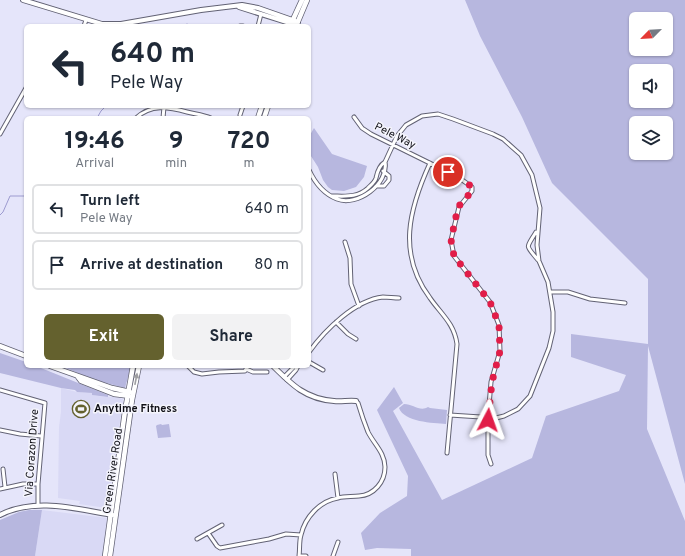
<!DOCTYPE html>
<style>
:root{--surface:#fff;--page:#f2f2f3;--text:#1f2937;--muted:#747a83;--line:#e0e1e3;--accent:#64612e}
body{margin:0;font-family:Overpass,sans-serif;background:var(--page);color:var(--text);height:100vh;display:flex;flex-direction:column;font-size:15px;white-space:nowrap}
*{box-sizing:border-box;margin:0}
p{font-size:13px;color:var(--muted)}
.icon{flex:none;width:22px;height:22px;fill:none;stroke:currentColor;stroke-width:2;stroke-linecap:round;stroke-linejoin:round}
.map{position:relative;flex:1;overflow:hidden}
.details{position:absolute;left:24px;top:116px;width:287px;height:252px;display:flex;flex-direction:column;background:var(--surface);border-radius:6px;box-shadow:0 1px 3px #0004}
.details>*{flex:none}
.guide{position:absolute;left:24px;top:24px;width:287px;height:84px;border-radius:6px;box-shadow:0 1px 3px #0004;background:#fff;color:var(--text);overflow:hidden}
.needle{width:26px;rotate:246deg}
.controls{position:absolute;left:629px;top:12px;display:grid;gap:8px}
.controls a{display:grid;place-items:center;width:44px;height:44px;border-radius:6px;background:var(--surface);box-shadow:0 1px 3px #0004;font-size:20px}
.pin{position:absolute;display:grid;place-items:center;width:34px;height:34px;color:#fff;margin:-17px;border:2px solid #fff;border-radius:50%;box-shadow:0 1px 4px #0007}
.me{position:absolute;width:44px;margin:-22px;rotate:4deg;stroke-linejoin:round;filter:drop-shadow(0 0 3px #0008)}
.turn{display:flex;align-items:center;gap:14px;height:84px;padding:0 20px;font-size:18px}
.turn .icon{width:52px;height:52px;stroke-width:2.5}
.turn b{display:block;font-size:28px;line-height:34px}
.eta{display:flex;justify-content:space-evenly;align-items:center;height:68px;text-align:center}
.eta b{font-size:24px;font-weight:700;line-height:28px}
.action{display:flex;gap:8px;margin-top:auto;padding:8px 20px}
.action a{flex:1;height:46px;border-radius:6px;background:var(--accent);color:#fff;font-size:16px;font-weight:700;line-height:46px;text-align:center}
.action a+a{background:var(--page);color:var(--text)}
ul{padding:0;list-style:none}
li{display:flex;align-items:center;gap:12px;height:50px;margin:0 8px 6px;padding:0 12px;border:2px solid var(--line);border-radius:6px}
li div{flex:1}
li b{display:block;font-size:15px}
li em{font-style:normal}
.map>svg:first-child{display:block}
</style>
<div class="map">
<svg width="685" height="556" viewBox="0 0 685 556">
<rect width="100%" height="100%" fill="#e5e5fa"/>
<path fill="#d9d9f5" d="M61,388L77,392L92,393V395L105,397H114L123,399L108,507L107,508L79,504L80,501L58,498L59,427L61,412Z
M42,510L107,518L102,556H35Z"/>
<path fill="#b7b7df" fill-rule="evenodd" d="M465,0H685V484L648,346L647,429L685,521V556H411V549L377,548L365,550L361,533L380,513L407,496L408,476L377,410L394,387L403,403L393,411L442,500L532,458L546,416L619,391L626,375L571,357V334L648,344V279L552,183L522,117L480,36ZM636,19H666V49H636ZM636,71H666V101H636ZM636,123H666V153H636Z
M314,128L332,154L367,166L364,177L356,187L344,191L332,190L328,187L323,180L318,167L309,153V140L311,138L310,135Z
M0,353L26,362V366H36L108,395V397L92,395V393L77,392L75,390L61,388L0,373Z
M61,366H131L125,388L95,380Z
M404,404C413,404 420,412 428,407L430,408L447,410L446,424C433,423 404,422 399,408Z
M161,424L162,425L169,424L171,437L158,438L156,426L157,425Z
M29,510H42L35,556H0V520L19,512Z"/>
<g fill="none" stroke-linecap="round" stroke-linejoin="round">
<path stroke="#9d9bd0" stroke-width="1" d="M183,26L187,24
M97,118L101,111L106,106
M0,215L3,212L10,196H26"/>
<defs>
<path id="street" d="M84,26L86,20
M240,26H243
M258,26L261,14
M240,115L243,106
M354,117L362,128L371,134L458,177L472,187V191L459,207L451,240L454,256L490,302L499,325L500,351L491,382L488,417V455L491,464
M136,118C151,104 168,107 187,112C195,114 203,115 211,118
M163,118L164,107
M0,134L26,88
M430,163C409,209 397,254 430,298C441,314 454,323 457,344L447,453
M309,170C315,183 324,194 337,199C357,207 389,184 385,162
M376,186H384L389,180V176L383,171
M332,196C345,196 357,198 368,188C371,185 375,182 376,178C377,173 380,165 385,162L397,136L406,125L422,116L438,114L453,119L493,134L503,139L521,155L532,175L540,208L537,245L539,261L548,282L553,312V331L549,348L530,396L518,409L504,416L496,418L450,415
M536,232C526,249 525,244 538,260
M345,242L350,258L351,284L359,306
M550,292H568L590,299L625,303
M336,322L348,334L356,339
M309,352C325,330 355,300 383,297C388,297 394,298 399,298
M309,362L323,370
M188,366L194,372L202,374L219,372L245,371L246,369L253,372H267
M284,377L294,367H297
M287,380L296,370L298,366
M0,390L45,403L38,484V505
M0,430L20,434L41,436
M3,469L5,487
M335,474L338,498
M0,489L23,484H38
M208,533L217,546L220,548L269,539L286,534L301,535
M197,539L222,525
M299,556C300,549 299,541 301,535C305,517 320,501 338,498C345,496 352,497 359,496C374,495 385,482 385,467C385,453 374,444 368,432C364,422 361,413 358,403L356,401
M299,556H306
M333,556L338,542"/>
<path id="secondary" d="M23,0L102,24H121L201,10L242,5L258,8L298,22
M239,7L296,25
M273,366C292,385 306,399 334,401C341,402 349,400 356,401
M0,515C35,497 76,509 113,515"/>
<path id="primary" d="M290,26L302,0
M296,26L307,0
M258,118L262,106
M264,118L268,106
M0,346L26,356
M50,366L112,388L130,392
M78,377L81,381L114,394L130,396
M105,556L125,411L133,366
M110,556L132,400L139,366"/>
</defs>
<use href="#street" stroke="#626274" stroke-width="5"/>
<use href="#secondary" stroke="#626274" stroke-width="6"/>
<use href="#primary" stroke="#626274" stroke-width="6"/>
<use href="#street" stroke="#fff" stroke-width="3"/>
<use href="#secondary" stroke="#fff" stroke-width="4"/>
<use href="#primary" stroke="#fff" stroke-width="4.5"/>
</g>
<defs><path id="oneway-solid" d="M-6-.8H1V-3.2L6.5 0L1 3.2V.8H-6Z"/></defs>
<use fill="#9f9fa2" href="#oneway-solid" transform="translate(136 379) rotate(-79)"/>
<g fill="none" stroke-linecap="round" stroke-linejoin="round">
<path stroke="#e11d48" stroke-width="7" stroke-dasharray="0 12.6" d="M448,172C456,176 471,181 472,191L458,207L451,240L454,256L490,302L499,325L500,351L492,382L488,420"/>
</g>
<defs>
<symbol id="stadium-ring" viewBox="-11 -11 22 22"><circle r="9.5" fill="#f4f4fc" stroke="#64612e" stroke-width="1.5"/><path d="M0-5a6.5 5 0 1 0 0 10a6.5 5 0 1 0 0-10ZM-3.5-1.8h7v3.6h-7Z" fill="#64612e"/></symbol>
</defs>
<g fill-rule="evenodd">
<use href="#stadium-ring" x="71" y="399" width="20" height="20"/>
</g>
<g text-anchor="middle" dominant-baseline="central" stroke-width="3" stroke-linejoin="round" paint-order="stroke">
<g font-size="11" fill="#0f0f16" stroke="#f4f4fc">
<text transform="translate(395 136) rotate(27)">Pele Way</text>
<text transform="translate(32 453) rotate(-86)">Via Corazon Drive</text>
<text transform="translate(113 471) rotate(-82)">Green River Road</text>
</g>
<g font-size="11" font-weight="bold" fill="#0f0f16" stroke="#f4f4fc" text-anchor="start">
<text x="94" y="409">Anytime Fitness</text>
</g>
</g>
</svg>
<div class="controls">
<a><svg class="needle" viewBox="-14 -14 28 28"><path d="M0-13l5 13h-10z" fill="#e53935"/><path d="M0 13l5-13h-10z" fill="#747a83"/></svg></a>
<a><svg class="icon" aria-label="sound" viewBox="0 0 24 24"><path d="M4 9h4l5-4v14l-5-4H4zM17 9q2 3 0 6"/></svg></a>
<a><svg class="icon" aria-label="layers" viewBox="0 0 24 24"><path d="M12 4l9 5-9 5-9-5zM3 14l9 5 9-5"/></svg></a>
</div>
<div class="pin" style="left:448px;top:172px;background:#d93025"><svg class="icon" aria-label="arrive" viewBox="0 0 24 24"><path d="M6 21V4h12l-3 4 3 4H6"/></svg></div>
<svg class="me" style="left:488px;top:420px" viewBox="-20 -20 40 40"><path d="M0-17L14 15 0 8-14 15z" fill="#e11d48" stroke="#fff" stroke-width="4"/></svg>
<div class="guide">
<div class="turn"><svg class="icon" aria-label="left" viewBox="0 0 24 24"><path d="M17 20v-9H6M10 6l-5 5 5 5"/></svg><div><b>640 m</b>Pele Way</div></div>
</div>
<section class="details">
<div class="eta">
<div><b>19:46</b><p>Arrival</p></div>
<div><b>9</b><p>min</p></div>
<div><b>720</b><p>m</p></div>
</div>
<ul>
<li><svg class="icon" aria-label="left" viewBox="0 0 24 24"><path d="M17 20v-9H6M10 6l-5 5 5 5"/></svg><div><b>Turn left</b><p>Pele Way</p></div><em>640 m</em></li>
<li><svg class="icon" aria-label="arrive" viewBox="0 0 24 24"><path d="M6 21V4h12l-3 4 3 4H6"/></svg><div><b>Arrive at destination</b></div><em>80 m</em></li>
</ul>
<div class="action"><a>Exit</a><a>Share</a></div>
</section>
</div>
